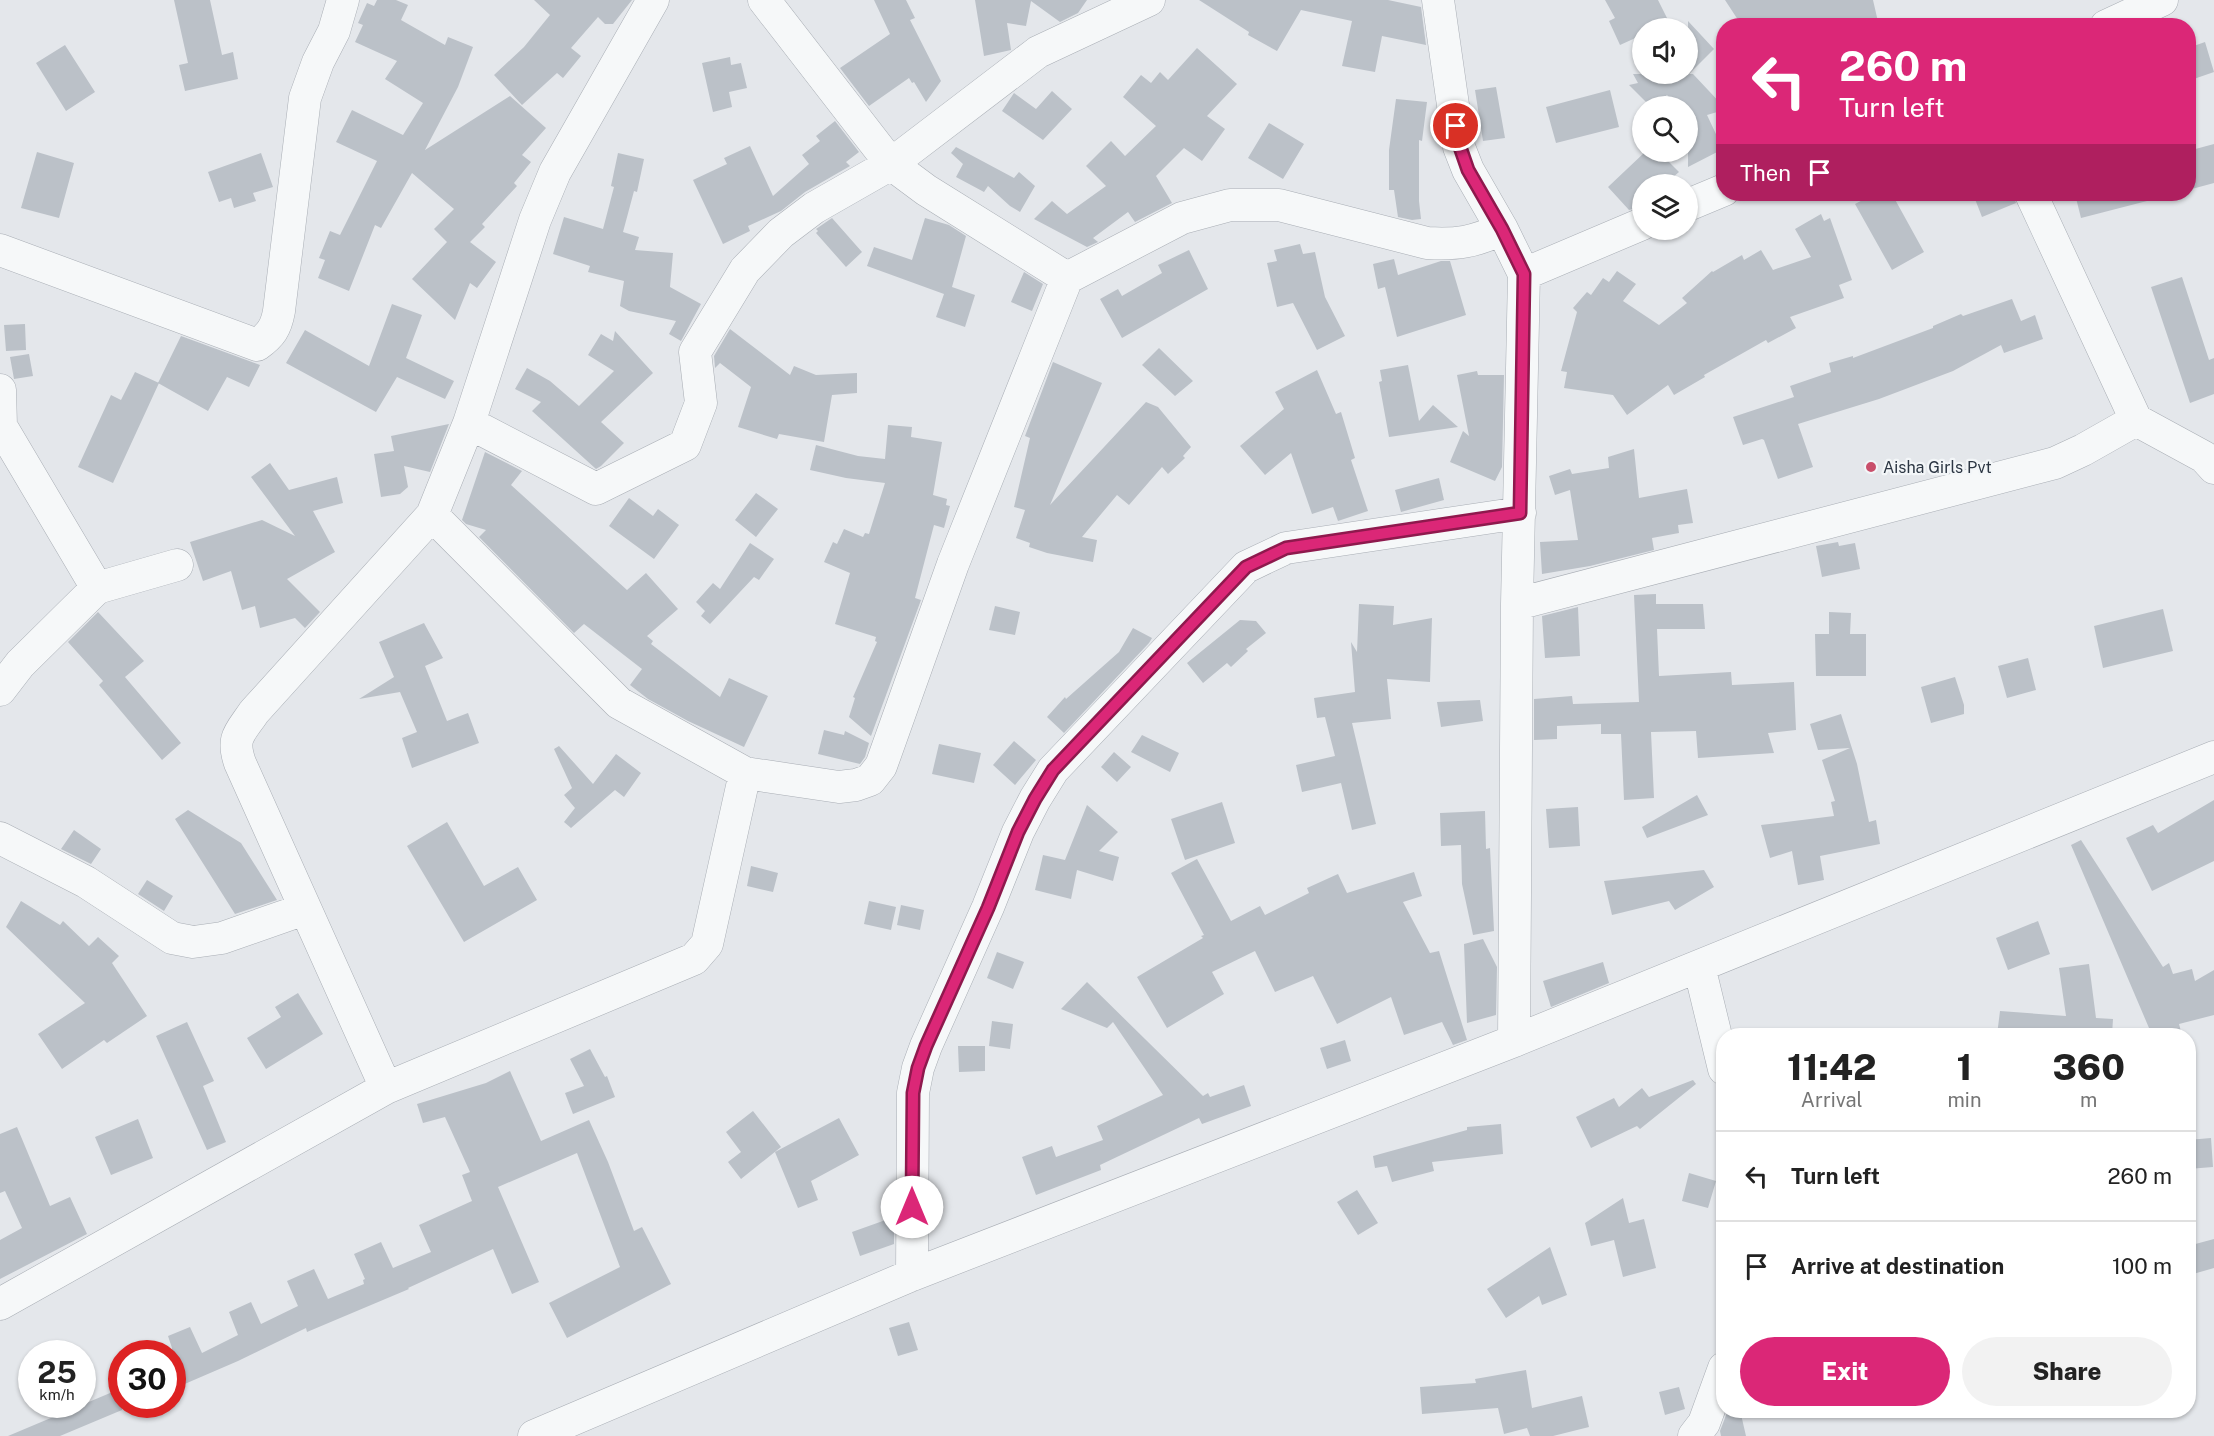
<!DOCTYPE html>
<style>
:root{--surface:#fff;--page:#f2f2f2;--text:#222;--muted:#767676;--line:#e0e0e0;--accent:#db2777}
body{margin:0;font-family:"Public Sans",sans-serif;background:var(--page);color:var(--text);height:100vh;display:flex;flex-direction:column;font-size:22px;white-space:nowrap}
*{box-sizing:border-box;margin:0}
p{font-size:20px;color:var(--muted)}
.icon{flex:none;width:33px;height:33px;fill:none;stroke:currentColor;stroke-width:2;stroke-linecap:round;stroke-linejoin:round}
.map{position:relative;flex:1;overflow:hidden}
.sheet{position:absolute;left:1716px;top:1028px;width:480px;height:390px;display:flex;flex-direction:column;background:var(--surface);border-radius:24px;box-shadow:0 2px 4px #0004}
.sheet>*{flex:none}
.guide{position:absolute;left:1716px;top:18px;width:480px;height:183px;border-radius:24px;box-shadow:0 2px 4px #0004;background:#db2777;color:#fff;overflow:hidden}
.controls{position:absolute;left:1632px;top:18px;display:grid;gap:12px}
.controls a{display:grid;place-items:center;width:66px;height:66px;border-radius:50%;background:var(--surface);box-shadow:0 2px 4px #0004;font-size:30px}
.speed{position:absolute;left:18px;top:1340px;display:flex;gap:12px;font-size:30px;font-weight:700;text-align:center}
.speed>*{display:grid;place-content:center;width:78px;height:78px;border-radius:50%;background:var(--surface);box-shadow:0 2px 4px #0004;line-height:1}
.speed small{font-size:15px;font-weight:400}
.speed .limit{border:9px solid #d22;background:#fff;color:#111}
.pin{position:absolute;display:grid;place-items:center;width:51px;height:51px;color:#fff;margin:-26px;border:3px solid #fff;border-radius:50%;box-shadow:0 2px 6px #0007}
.me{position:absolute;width:66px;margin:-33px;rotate:0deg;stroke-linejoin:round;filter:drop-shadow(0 0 4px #0008)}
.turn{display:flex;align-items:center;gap:21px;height:126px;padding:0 24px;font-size:27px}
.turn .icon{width:78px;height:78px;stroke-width:2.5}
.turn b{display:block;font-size:42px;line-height:51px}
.then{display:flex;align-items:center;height:57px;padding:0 24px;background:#0003;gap:12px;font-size:22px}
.eta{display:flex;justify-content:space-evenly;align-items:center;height:102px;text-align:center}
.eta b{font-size:36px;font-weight:800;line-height:42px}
.action{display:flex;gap:12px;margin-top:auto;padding:12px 24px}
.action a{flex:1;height:69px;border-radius:36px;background:var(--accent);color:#fff;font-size:24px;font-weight:800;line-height:69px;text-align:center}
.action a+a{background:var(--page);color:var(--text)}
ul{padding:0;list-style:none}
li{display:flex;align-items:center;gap:18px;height:90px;padding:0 24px;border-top:2px solid var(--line)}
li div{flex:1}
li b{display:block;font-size:22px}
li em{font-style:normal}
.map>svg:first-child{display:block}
</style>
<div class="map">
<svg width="2214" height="1436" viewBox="0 0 2214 1436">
<rect width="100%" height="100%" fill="#e4e7eb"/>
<path fill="#bbc1c8" d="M174,0H210L222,55L233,52L238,79L185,91L179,65L188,63Z
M377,0H396L408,5L401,20L445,45L448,37L473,47L458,87L425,150L510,96L546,128L522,155L531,162L514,183L517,186L482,224L485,227L470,242L496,262L477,288L470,283L455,320L412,279L447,242L434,229L454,209L412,173L381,228L375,225L349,291L318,278L325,260L319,258L330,231L340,235L377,161L336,142L352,110L403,135L423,103L385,79L397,61L355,42L363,25L358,23L367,3L374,6Z
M534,0H632L613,24H605L598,17L571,48L581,56L563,78L557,73L522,105L494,75L524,47L550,15Z
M874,0H906L915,18L910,20L941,81L926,102L914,82L912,83L909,78L869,106L840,68L890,34Z
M975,0H1087L1078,13L1060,22L1031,1L1026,26L1007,23L1011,50L984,56Z
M1199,0H1388L1421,7L1426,45L1382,36L1375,72L1342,66L1352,21L1301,10L1277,51L1248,35L1249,32Z
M1605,0H1658L1672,28H1642V35L1620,45L1609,21L1615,18Z
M1725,0H1873L1879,26H1742Z
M1688,21L1714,49L1689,74H1693L1724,107V110L1707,115L1723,149L1688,167V106H1677L1667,95L1654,106H1650L1629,85L1638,83L1633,74H1688Z
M2205,42L2214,72L2188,81V48Z
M65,45L95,92L66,111L36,63Z
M1197,48L1237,84L1207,116L1225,129L1202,161L1184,148L1156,176L1172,203L1135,222L1128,212L1093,238L1098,242L1087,247L1034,219L1052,201L1067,214L1106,186L1086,166L1111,141L1125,156L1156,126L1123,97L1141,75L1151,83L1160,72L1168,80Z
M730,57L731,65L741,63L747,88L729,92L732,107L713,112L702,63Z
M1496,87L1505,138L1483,141L1475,90Z
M1610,90L1619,127L1556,143L1546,107Z
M1052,91L1072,109L1043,140L1002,111L1014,93L1036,109Z
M1396,99L1427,102L1422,141L1419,140V201L1421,219L1412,220L1398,217L1394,190H1389V150Z
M835,121L859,152L846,162L850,166L805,192L781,211L748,226L750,231L723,244L693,180L727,164L724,158L750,146L773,196L809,164L802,155L820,141L816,136Z
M1269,123L1304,144L1283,179L1248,158Z
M2214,144V183L2188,190V151Z
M956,147L1014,178L1019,172L1035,186L1020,212L1010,206L988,186L984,192L956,177L963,164L951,153Z
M37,152L74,163L59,218L21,208Z
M1645,152H1659L1679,172L1665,184H1642V206L1629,210L1608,187Z
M261,153L273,187L253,193L256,201L234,208L231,198L219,202L208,172Z
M618,153L644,159L637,192L634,191L623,232L639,237L635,250L673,253L670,287L701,304L681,341L669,334L676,321L629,311L620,306L624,281L588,272L590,266L553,254L564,217L603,229L614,187L611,186Z
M1874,194H1892L1924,252L1892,270L1855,204Z
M1973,194H2013L2016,203L1982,217Z
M2075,194H2146L2147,201L2081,218Z
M1821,214L1824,221L1830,218L1852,280L1839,285L1844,298L1790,317L1796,328L1768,343L1766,340L1704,375L1705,377L1674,395L1668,385L1627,415L1613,395L1564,388L1567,372L1561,371L1577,312L1573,308L1587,292L1591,295L1603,278L1609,282L1617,271L1636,284L1623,301L1659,325L1687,303L1682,298L1712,271L1713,272L1742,255L1744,260L1761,250L1773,270L1811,257L1795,229Z
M832,218L862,252L846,267L816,233L818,231L816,229Z
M925,218L949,225L966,236L952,287L975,295L965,327L936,317L944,294L867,266L874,247L912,260Z
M1300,244L1303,254L1315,252L1325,297L1345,336L1317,350L1293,303L1277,307L1267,263L1277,261L1274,250Z
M1189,250L1208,289L1122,338L1100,299L1118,289L1122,296L1162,273L1158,265Z
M1394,259L1398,275L1441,261H1450L1466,315L1397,337L1385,287L1378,289L1373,264Z
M1024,272L1043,284L1032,311L1011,302Z
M2182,277L2209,360L2214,358V394L2190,403L2151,287Z
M2012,299L2021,321L2035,315L2043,339L2004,353L2001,345L1953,371L1879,399L1798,424L1813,467L1778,479L1764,440L1762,439L1743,445L1733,417L1794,397L1790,386L1831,372L1829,363L1853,356V358L1933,328V326L1961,314L1963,316Z
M392,304L422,315L406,358L454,381L445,399L397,377L376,412L286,363L305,330L369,366Z
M25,324L26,350L6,351L4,325Z
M730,329L790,375L794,366L816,375L857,373V393L832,395L824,442L779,434L777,439L738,427L751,387L720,363L715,368L714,356Z
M615,331L653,373L601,422L624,443L601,466L596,469L532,411L541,402L515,389L527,368L550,381L579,406L614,371L588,355L601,334L613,341Z
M181,336L260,365L249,387L227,377L208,411L158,383Z
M1159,348L1193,381L1175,396L1142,365Z
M29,354L33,376L14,379L10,357Z
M1053,362L1102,383L1050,505L1146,402L1158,407L1191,447L1183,456L1185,458L1168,474L1162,467L1129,505L1117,495L1082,537L1097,540L1093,562L1047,553L1029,547L1030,543L1016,538L1025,510L1014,507L1030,438L1025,436Z
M1408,365L1419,421L1433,405L1458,427L1389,437L1379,382L1382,381L1380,370Z
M1317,370L1336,414L1341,412L1355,458L1351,460L1368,511L1338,521L1333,507L1312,514L1291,453L1265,475L1240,446L1284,409L1275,392Z
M1477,371L1478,375H1504L1502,467L1495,481L1450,462L1463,431L1469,436L1457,375Z
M135,372L159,383L113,483L78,467L111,395L121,400Z
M449,424L430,472L404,466L408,487L400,494L381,497L374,454L394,451L391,436Z
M888,425L912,427L911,437L942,442L933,495L947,499L946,505L950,506L944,528L934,525L915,598L921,600L871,736L849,717L855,698L853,697L877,642L875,641L876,637L835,624L850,573L824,562L833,542L837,544L844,529L863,537L865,533L869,534L885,483L846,478L810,470L816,445L858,456L885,459Z
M1634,449L1639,498L1687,489L1693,523L1678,525L1679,533L1652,538L1654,550L1590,566L1542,574L1540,542L1578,540L1570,490L1555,495L1549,476L1570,469L1572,474L1609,468L1608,457Z
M485,452L522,471L511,485L627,590L646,573L678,609L647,636L653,641L651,644L720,697L729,678L768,696L744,747L688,721L648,699L630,685L642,669L584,624L574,633L479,537L486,530L466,524L462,520Z
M270,463L289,490L337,477L343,503L313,511L335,552L287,579L320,612L305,628L295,618L260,628L255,606L242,610L231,571L203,581L190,542L262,520L295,536L251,477Z
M1439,478L1444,500L1401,512L1395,490Z
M756,493L778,509L756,537L735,520Z
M629,498L653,516L658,509L679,525L654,559L609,526Z
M1838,542L1839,546L1855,543L1860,569L1822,577L1816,546Z
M750,543L774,559L759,580L754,577L710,624L701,616L705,611L696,602L713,583L720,589Z
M1656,594V604H1703L1705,629H1657L1659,676L1731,672L1732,685L1794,682L1796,730L1768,733L1774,753L1698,758L1696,731L1651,732L1654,798L1624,800L1621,734H1601V724L1557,726V739L1534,740V699L1572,696L1573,704L1639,702L1634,595Z
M1359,604L1394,606L1393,625L1432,618L1430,682L1387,679L1391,719L1352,723L1376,824L1352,830L1341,783L1302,792L1296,765L1335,756L1325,717L1317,718L1314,698L1355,692L1351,642L1357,652Z
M995,606L1020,612L1015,635L989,630Z
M1578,607L1580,656L1545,658L1542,616Z
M2163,609L2173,651L2103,668L2094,626Z
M98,612L144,661L125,677L181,743L162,760L99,685L103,681L68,642Z
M1829,612L1851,613L1850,634H1866V676H1816L1815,634H1829Z
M1240,620L1256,621L1266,633L1246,649L1248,651L1231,667L1227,663L1203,683L1187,663Z
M424,623L443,658L425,666L447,721L468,713L479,743L412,768L402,738L417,732L400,692L359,699L394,677L379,642Z
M1133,628L1152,638L1149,643L1064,733L1047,717L1065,697L1066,699L1119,652Z
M2028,658L2036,690L2007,698L1998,666Z
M1955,677L1964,705V714L1931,723L1921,687Z
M1480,700L1483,721L1441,727L1437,702Z
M1841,714L1857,764L1869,822L1876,820L1880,844L1820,856L1824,880L1798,885L1792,851L1770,858L1761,825L1834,816L1831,802L1835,801L1822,760L1850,748L1818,750L1810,724Z
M824,730L844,735L845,731L869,743L865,757L860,764L818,754Z
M1142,735L1179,753L1170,772L1131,752Z
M1014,741L1036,760L1015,785L993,765Z
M939,744L981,753L974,783L932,774Z
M559,746L593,784L616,754L641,773L624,797L615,790L571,828L564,822L575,808L564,795L572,788L554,749Z
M1114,752L1131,767L1117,782L1101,767Z
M1697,795L1708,815L1647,838L1642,827Z
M2214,800V861L2152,891L2126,838L2153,825L2158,833Z
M1222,802L1235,843L1185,860L1171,819Z
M1087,805L1118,832L1099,851L1119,857L1113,881L1077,870L1071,899L1035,890L1043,855L1065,860Z
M1578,807L1580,846L1549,848L1546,809Z
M188,810L241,843L277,900L235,914L175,819Z
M1485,811L1486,849L1490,848L1494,931L1473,935L1462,884L1461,845L1441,846L1440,813Z
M447,822L484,886L518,867L537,900L464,942L407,846Z
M74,830L101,849L91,864L61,849Z
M2081,840L2163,967L2169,963L2173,974L2192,969L2195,981L2214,970V1015L2179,1024L2182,1035H2152L2071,845Z
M1197,859L1231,921L1260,906L1265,915L1309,893L1307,888L1338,874L1347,893L1414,872L1422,896L1403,902L1430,953L1439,951L1467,1040L1453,1045L1442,1022L1404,1035L1391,997L1337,1024L1313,976L1275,992L1255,951L1212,972L1224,994L1167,1028L1137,977L1203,938L1201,936L1204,935L1171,873Z
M751,866L778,873L773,892L747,886Z
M1704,870L1714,887L1675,910L1669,901L1612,915L1604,881Z
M147,880L173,896L164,911L138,894Z
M21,901L60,925L63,921L89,946L98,937L119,956L112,963L147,1016L107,1043L104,1040L62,1069L38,1034L85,1003L6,927Z
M869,901L896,907L891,930L864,924Z
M901,905L924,910L920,930L897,925Z
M2038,921L2050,954L2008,970L1996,938Z
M1483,939L1497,967L1496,1015L1467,1023L1464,944Z
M997,952L1024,962L1013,989L987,978Z
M1603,962L1609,983L1551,1007L1543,981Z
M2089,964L2096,1018L2113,1019L2112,1035H1997L2000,1011L2066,1016L2059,968Z
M1087,982L1203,1096L1208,1093L1210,1097L1244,1085L1251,1106L1202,1124L1199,1118L1100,1165L1101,1170L1036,1195L1022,1157L1052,1146L1056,1157L1103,1140L1097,1126L1163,1095L1113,1022L1107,1028L1061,1009Z
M298,993L323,1034L266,1069L247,1038L281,1017L275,1007Z
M992,1021L1013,1024L1010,1049L989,1046Z
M187,1022L214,1081L203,1086L226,1142L207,1150L156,1036Z
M1345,1040L1351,1061L1327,1069L1320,1048Z
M958,1046H985V1071L959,1072Z
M590,1049L605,1077L607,1076L615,1097L573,1114L565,1093L584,1086L570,1059Z
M510,1071L541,1141L589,1120L608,1162L634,1231L642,1227L671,1284L567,1338L549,1303L620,1267L577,1153L498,1187L539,1282L512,1294L493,1249L408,1288L409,1289L307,1332L306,1328L238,1361L180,1386L172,1366V1348L168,1336L190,1327L202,1353L238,1335L229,1312L251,1302L261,1324L298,1306L287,1281L314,1269L328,1299L364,1284L363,1280L365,1279L354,1254L381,1242L393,1268L431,1252L419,1225L472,1201L462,1175L470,1172L445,1117L423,1123L417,1104L486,1083Z
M1693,1080L1696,1084L1640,1129L1637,1126L1591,1148L1576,1117L1614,1098L1619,1107L1642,1088L1649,1097Z
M753,1111L781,1147L741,1179L728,1162L741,1152L726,1132Z
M839,1118L859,1155L811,1181L818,1200L798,1208L775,1152Z
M138,1119L153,1158L111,1175L95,1137Z
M1501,1124L1503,1154L1432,1162L1434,1171L1392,1182L1387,1166L1375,1168L1373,1156L1467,1130V1127Z
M17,1127L50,1206L70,1197L87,1234L0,1279V1240L22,1228L5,1191L0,1193V1134Z
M2211,1138L2213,1167L2188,1169V1140Z
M1689,1173L1716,1181L1708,1208L1682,1201Z
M1357,1190L1378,1223L1358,1235L1337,1202Z
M1623,1198L1629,1223L1644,1219L1656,1268L1623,1277L1614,1240L1591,1246L1585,1223Z
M894,1217V1244L860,1256L852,1232Z
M2214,1239V1268L2193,1274L2188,1256V1246Z
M1550,1247L1567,1295L1542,1305L1539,1296L1506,1318L1487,1289Z
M909,1322L918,1350L898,1356L889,1328Z
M1526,1370L1532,1408L1582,1396L1589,1427L1553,1436H1530L1527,1428L1504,1434L1498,1408L1422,1414L1420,1387L1476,1383L1475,1379Z
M1679,1387L1685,1409L1665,1415L1659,1392Z
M122,1388V1410L60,1436H8Z
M1728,1410H1740L1746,1436H1721L1720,1431Z"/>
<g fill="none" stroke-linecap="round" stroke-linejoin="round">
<defs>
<path id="street" d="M764,0L891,164L926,190L1067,278
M1438,0L1459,147L1468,170L1502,229L1524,274L1517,604L1514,1041
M2106,26L2162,0
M2031,194L2136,420L2204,457L2214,468
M1688,205L1724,190
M0,250L257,345C271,335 276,328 279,311L305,98L318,62L334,31L343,0
M1524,274L1642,224
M0,390L1,426L97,588
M469,423L596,489L685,445L701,403L695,352L745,270L781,233L814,208L891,164L1038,52L1149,0
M432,515L619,703L745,773L839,787L856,785L870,780L881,766L953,564L1067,278L1182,218L1230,205H1279L1427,243C1457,245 1474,242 1502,229
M1517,604L2055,463L2083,450L2136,420
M0,690L20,664L97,588L177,565
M0,838L86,882L172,938L193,942L222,938L305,909
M1699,966L1724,1069
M386,1088L240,763C231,737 240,733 254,712L432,515L469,423L535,220L555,172L653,0
M912,1275L913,1093L918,1068L926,1046L988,907L1018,832L1035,799L1053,770L1246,567L1286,548L1520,513
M0,1304L386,1088L694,959L707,944L745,773
M534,1436L912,1275L1514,1041L2214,757
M1694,1436L1704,1423L1724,1368"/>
</defs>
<use href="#street" stroke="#a9aeb5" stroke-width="33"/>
<use href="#street" stroke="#f6f8f9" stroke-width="32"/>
</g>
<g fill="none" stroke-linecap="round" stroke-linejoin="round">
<defs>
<path id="route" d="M912,1207L913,1093L918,1068L926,1046L988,908L1018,832L1035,799L1053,770L1246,567L1286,548L1520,513L1524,274L1502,229L1468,170L1460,147L1456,126"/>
</defs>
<use href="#route" stroke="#8e194d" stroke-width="15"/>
<use href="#route" stroke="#db2777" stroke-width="10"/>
</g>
<circle fill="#c94f6b" stroke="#f3f6f8" stroke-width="2" cx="1871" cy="467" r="6"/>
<g text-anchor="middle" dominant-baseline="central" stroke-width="4.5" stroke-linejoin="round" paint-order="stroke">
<g font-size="16" fill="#2c3643" stroke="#f3f6f8" text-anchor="start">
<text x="1883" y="467">Aisha Girls Pvt</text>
</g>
</g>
</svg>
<div class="controls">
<a><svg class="icon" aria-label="sound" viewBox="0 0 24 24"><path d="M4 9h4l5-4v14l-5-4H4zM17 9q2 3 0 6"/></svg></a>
<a><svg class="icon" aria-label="search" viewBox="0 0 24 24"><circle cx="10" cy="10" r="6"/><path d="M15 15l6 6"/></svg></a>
<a><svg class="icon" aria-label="layers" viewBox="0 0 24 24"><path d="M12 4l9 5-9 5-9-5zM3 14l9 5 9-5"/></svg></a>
</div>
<div class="speed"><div>25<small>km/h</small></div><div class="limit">30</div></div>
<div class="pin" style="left:1456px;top:126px;background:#d93025"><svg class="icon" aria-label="arrive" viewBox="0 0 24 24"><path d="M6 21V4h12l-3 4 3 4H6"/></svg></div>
<svg class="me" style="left:912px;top:1207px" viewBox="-20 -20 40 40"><circle r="19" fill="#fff"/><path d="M0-13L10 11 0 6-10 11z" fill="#db2777"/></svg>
<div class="guide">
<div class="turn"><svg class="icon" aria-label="left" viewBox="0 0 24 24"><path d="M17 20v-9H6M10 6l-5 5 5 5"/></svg><div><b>260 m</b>Turn left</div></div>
<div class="then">Then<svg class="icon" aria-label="arrive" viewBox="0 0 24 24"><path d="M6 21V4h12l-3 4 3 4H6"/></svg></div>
</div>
<section class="sheet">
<div class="eta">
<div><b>11:42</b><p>Arrival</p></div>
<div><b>1</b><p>min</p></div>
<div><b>360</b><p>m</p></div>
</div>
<ul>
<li><svg class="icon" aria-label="left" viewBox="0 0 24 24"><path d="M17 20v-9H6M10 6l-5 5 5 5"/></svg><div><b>Turn left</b></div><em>260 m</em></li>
<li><svg class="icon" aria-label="arrive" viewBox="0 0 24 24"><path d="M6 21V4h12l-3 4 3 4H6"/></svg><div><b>Arrive at destination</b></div><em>100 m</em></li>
</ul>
<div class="action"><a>Exit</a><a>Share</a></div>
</section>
</div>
